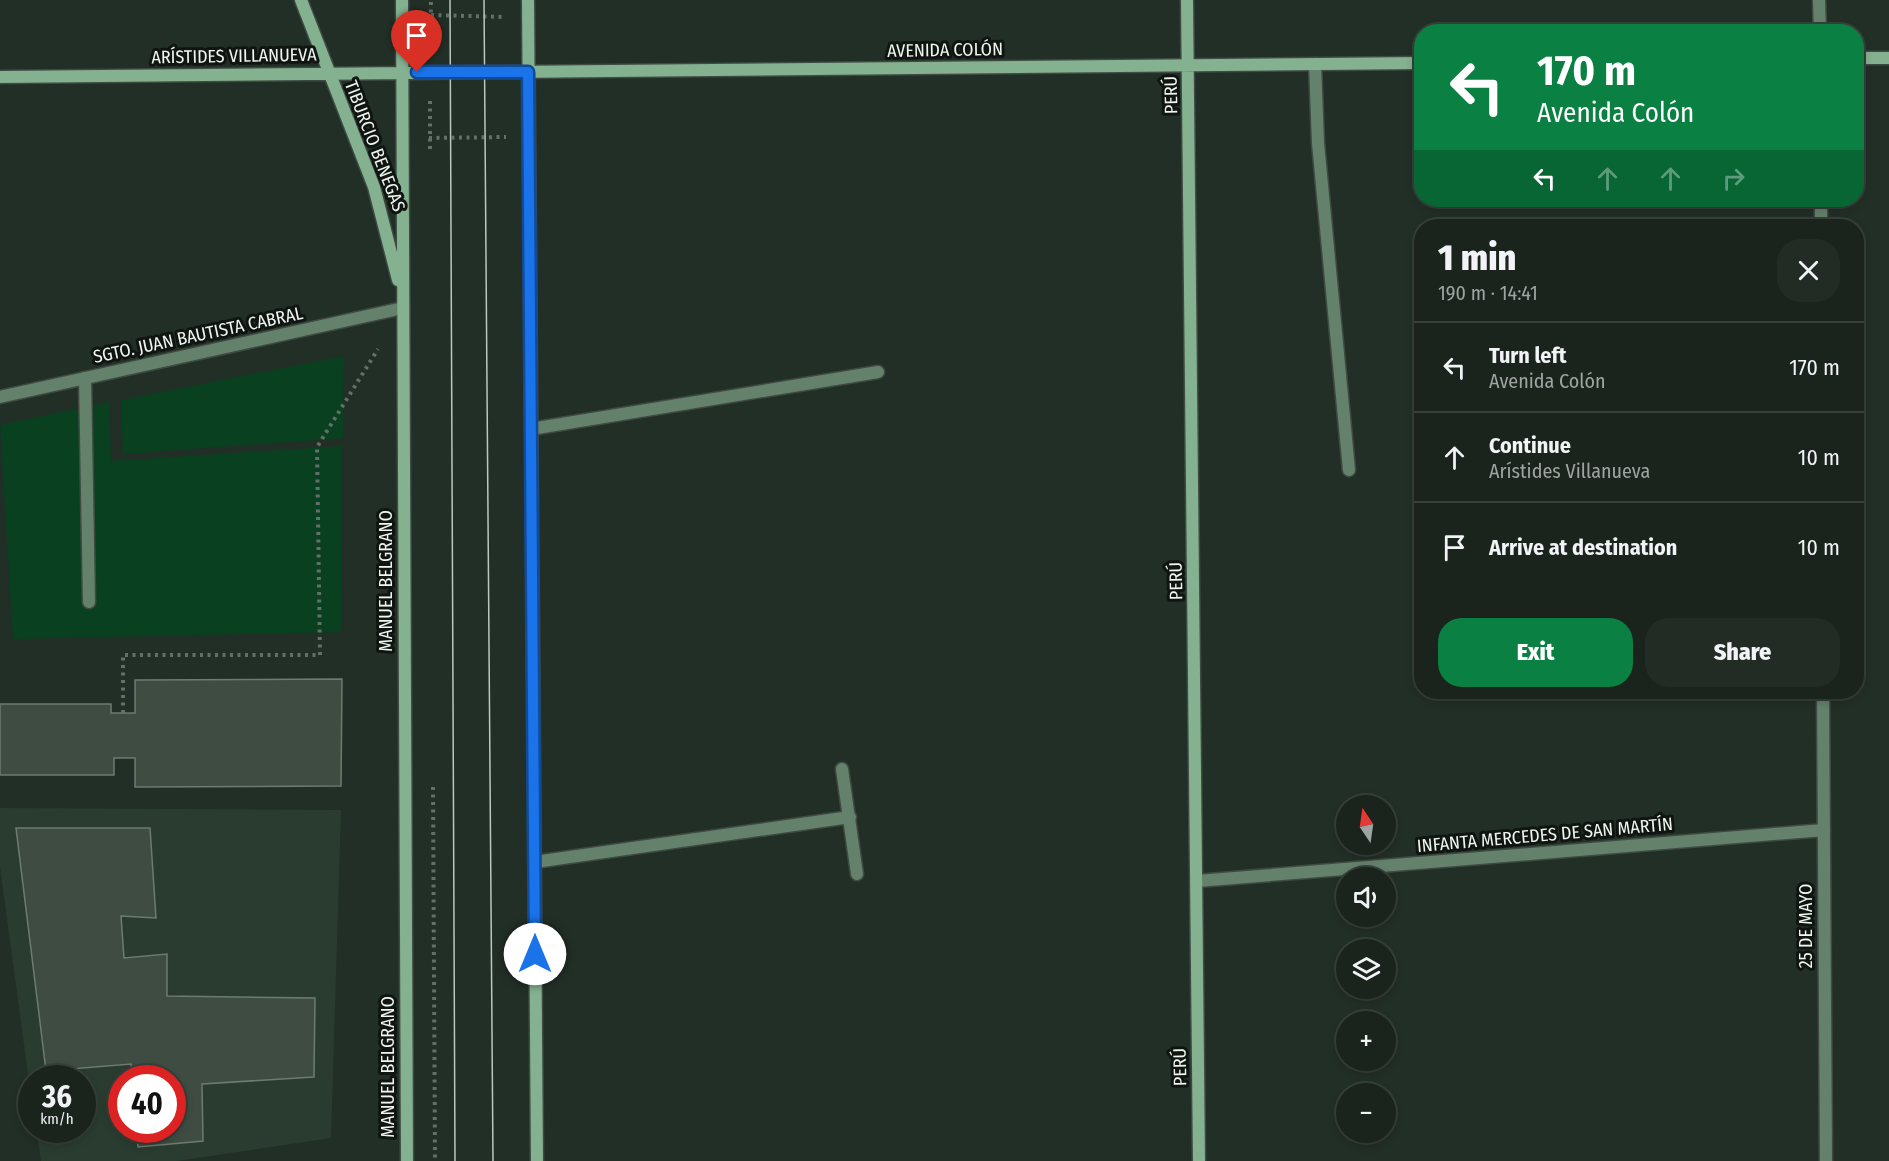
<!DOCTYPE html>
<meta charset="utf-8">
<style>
:root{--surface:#1a231c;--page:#232b25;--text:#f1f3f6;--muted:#9fa4a3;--line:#38403b;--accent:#0b8043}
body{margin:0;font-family:"Fira Sans Condensed",sans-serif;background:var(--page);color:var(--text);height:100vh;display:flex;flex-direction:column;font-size:22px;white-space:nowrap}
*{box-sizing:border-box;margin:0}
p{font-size:20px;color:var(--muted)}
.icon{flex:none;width:33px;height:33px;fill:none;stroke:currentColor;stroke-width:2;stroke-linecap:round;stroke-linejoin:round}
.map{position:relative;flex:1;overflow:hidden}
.sheet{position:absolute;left:1414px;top:219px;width:450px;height:480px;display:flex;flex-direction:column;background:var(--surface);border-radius:24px;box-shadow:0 3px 9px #0003,0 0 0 2px var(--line)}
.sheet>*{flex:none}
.banner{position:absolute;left:1414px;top:24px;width:450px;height:183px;border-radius:24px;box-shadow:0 3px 9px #0003,0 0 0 2px var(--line);background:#0b8043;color:#fff;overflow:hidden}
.needle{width:39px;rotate:347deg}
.controls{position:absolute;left:1336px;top:795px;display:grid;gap:12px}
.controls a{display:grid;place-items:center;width:60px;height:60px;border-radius:50%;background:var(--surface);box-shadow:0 3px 9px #0003,0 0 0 2px var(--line);font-size:30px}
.speed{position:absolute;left:18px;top:1065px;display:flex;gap:12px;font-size:30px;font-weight:700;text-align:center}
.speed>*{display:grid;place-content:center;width:78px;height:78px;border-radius:50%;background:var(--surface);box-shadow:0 3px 9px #0003,0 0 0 2px var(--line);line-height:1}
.speed small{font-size:15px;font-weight:400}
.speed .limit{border:9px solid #d22;background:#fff;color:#111}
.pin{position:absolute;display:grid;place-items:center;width:51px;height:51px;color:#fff;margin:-62px -26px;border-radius:50% 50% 50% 0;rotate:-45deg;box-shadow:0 0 6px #0007}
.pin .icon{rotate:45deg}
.me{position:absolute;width:66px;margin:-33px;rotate:0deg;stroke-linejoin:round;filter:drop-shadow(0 0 4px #0008)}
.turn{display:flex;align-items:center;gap:21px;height:126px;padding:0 24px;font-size:27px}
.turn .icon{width:78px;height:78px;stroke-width:2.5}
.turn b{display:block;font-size:42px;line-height:51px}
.lanes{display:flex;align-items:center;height:57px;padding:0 24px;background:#0003;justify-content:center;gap:30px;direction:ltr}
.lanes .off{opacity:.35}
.round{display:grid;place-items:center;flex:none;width:63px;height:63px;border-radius:24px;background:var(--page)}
.overview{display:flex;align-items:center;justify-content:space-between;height:102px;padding:0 24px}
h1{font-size:36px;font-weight:800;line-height:45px}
.button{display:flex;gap:12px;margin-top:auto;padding:12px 24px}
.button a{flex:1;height:69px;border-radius:24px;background:var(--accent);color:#fff;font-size:24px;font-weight:800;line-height:69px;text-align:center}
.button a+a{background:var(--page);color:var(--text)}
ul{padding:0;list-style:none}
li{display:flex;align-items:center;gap:18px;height:90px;padding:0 24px;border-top:2px solid var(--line)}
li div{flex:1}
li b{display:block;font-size:22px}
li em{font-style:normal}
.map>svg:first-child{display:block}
</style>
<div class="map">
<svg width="1889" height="1161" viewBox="0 0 1889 1161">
<rect width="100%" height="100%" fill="#222f26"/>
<path fill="#2a3c2f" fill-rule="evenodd" d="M0,808L341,810L331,1138L177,1161H41L36,1130H82V1078H32L31,1096L0,867ZM122,1078H172V1130H122Z"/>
<path fill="#094020" d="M344,356L343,438L123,454L121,400Z
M109,402L111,461L341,446V632L13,639L0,425Z"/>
<path fill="#3e4c42" stroke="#6d7b70" stroke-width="1.5" d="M342,679L341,786L135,787V758H114V775H0V704H111V713H135V680Z
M16,828H150L156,918L121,916L124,958L167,954V996L315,998L314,1077L202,1084L203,1141L138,1147L136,1130H172V1078H132L131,1064L46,1071Z"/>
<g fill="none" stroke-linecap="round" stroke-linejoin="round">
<defs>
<path id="lane" d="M1315,64L1318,143L1349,470
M85,378L89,602
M531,429L878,372"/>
<path id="street" d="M1819,0L1820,32
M1821,200V226
M0,397L403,308
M1823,692L1826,1161
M842,769L857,874
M535,862L850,817
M1197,881L1824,830"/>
<path id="secondary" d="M301,0L374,187L398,280
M402,0L407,1161
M528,0L537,1161
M1187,0L1199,1161
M1857,58H1889
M0,77L1422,63"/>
</defs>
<use href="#lane" stroke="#3f4b42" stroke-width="15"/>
<use href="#street" stroke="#3f4b42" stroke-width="15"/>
<use href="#secondary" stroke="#3f4b42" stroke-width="15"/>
<path stroke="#636f67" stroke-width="4" stroke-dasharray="3 4.5" stroke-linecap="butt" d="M431,15L505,17
M430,50L431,0
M429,138L506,137
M430,149V97
M123,713V655H320L317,447L378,349
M433,787L435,1161"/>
<use href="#lane" stroke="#64816c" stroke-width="12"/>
<use href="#street" stroke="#64816c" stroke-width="12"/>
<use href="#secondary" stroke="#84b190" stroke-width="12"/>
<path stroke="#bdc6bf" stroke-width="1.5" d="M450,0L455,1161
M484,0L493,1161"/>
</g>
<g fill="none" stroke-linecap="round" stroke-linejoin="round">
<defs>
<path id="route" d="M417,72H528L535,954"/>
</defs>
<use href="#route" stroke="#114b97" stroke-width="15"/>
<use href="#route" stroke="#1a73e8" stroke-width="10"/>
</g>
<g text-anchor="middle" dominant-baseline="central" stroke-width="6" stroke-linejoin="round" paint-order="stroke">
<g font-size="18" fill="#eef6f0" stroke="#101511">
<text transform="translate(945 50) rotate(-1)">AVENIDA COLÓN</text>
<text transform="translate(234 56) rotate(-1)">ARÍSTIDES VILLANUEVA</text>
<text transform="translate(1171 95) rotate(-91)">PERÚ</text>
<text transform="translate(375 146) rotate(69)">TIBURCIO BENEGAS</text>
<text transform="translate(198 335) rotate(-12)">SGTO. JUAN BAUTISTA CABRAL</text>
<text transform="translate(386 581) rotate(-90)">MANUEL BELGRANO</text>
<text transform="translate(1176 581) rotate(-91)">PERÚ</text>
<text transform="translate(1545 835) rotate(-5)">INFANTA MERCEDES DE SAN MARTÍN</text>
<text transform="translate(1806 926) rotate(-90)">25 DE MAYO</text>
<text transform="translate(388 1067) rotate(-90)">MANUEL BELGRANO</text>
<text transform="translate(1180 1067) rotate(-91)">PERÚ</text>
</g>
</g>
</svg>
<div class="controls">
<a><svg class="needle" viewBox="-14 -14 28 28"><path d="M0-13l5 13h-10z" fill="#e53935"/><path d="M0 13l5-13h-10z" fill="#9fa4a3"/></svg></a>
<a><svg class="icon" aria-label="sound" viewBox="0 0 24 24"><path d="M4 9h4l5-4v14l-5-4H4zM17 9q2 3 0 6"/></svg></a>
<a><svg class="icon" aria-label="layers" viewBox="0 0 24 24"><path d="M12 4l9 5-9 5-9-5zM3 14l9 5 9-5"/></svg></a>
<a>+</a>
<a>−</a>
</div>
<div class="speed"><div>36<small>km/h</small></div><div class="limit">40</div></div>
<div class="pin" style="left:417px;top:72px;background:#d93025"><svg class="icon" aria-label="arrive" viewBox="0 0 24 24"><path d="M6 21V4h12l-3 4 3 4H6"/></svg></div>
<svg class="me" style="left:535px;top:954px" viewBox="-20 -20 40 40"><circle r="19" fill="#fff"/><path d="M0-13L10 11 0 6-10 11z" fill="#1a73e8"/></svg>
<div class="banner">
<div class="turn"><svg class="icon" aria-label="left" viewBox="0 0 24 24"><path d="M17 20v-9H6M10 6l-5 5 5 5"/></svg><div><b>170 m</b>Avenida Colón</div></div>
<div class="lanes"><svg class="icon" aria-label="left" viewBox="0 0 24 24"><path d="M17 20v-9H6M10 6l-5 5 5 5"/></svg><svg class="icon off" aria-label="ahead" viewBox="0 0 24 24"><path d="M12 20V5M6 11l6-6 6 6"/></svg><svg class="icon off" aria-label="ahead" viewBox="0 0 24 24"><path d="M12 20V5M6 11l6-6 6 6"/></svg><svg class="icon off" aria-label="right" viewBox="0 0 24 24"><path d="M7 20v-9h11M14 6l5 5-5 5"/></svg></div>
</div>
<section class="sheet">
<div class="overview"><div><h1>1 min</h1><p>190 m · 14:41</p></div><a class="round"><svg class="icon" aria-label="close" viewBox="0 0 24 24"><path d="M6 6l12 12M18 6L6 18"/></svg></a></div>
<ul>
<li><svg class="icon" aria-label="left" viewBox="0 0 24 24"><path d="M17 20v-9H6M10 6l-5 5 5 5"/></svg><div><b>Turn left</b><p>Avenida Colón</p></div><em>170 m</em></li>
<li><svg class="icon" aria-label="ahead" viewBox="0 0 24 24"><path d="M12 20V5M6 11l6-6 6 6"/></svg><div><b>Continue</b><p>Arístides Villanueva</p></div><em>10 m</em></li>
<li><svg class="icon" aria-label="arrive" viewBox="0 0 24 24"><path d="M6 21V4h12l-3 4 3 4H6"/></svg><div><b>Arrive at destination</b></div><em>10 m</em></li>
</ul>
<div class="button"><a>Exit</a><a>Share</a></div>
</section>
</div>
